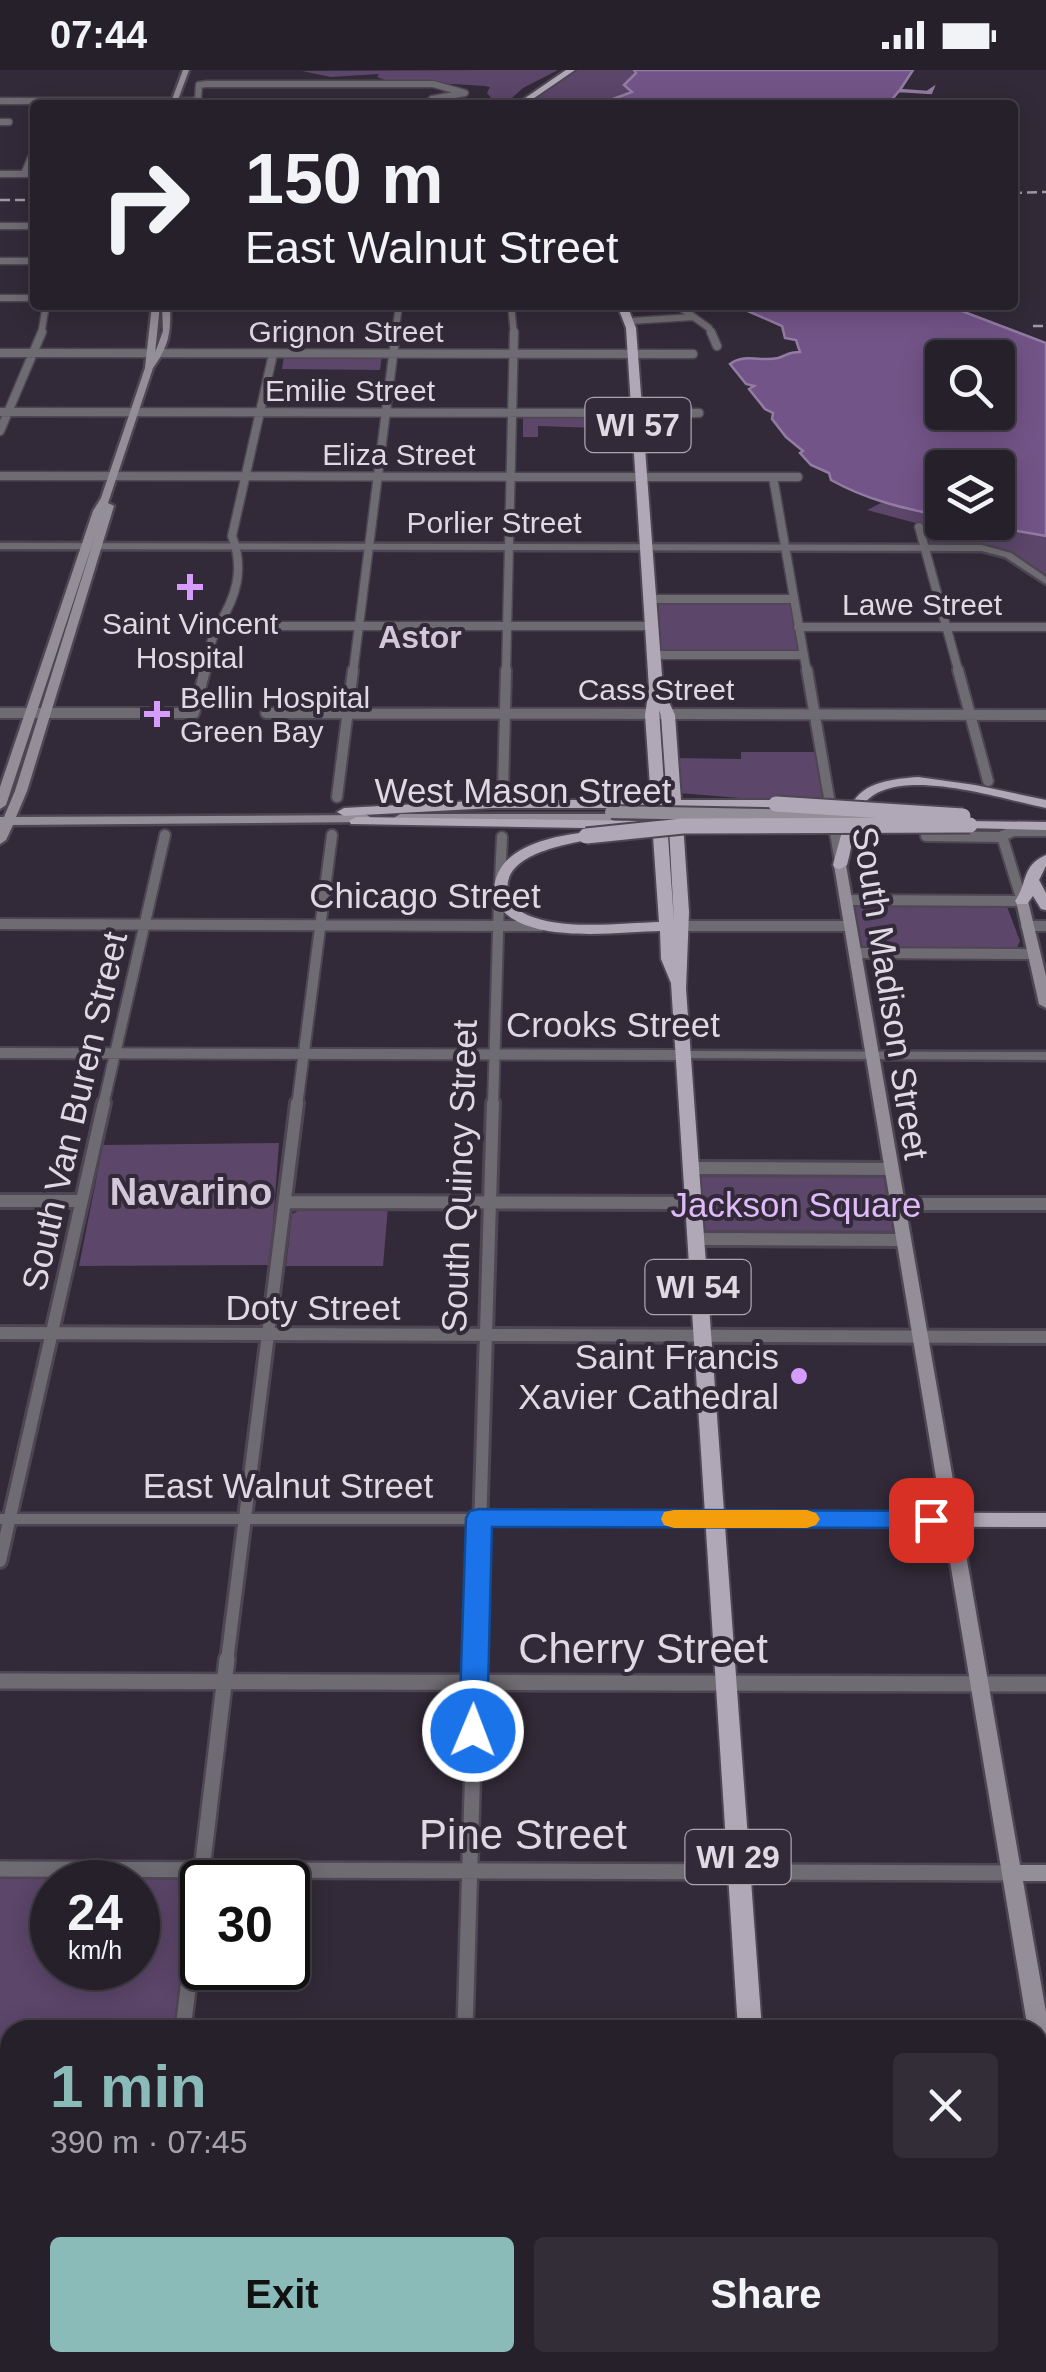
<!DOCTYPE html>
<meta charset="utf-8">
<style>
:root{--surface:#26202a;--page:#322d36;--text:#f1f3f6;--muted:#a4a3a8;--line:#423e47;--accent:#8bbbb9}
body{margin:0;font-family:Helvetica,sans-serif;background:var(--page);color:var(--text);height:100vh;display:flex;flex-direction:column;font-size:38px;white-space:nowrap}
*{box-sizing:border-box;margin:0}
p{font-size:32px;color:var(--muted)}
.icon{flex:none;width:55px;height:55px;fill:none;stroke:currentColor;stroke-width:2;stroke-linecap:round;stroke-linejoin:round}
.map{position:relative;flex:1;overflow:hidden}
.panel{position:absolute;left:0px;top:1950px;width:1048px;height:352px;display:flex;flex-direction:column;background:var(--surface);border-radius:30px 30px 0 0;box-shadow:0 5px 25px #0003,0 0 0 2px var(--line)}
.panel>*{flex:none}
.top-card{position:absolute;left:30px;top:30px;width:988px;height:210px;border-radius:10px;box-shadow:0 5px 25px #0003,0 0 0 2px var(--line);background:#26202a;color:var(--text);overflow:hidden}
.controls{position:absolute;left:925px;top:270px;display:grid;gap:20px}
.controls a{display:grid;place-items:center;width:90px;height:90px;border-radius:10px;background:var(--surface);box-shadow:0 5px 25px #0003,0 0 0 2px var(--line);font-size:50px}
.speed{position:absolute;left:30px;top:1790px;display:flex;gap:20px;font-size:50px;font-weight:700;text-align:center}
.speed>*{display:grid;place-content:center;width:130px;height:130px;border-radius:50%;background:var(--surface);box-shadow:0 5px 25px #0003,0 0 0 2px var(--line);line-height:1}
.speed small{font-size:25px;font-weight:400}
.speed .limit{border:5px solid #111;border-radius:15px;background:#fff;color:#111}
.pin{position:absolute;display:grid;place-items:center;width:85px;height:85px;color:#fff;margin:-42px;border-radius:20px;box-shadow:0 5px 15px #0006}
.me{position:absolute;width:110px;margin:-55px;rotate:1deg;stroke-linejoin:round;filter:drop-shadow(0 0 8px #0008)}
.turn{display:flex;align-items:center;gap:35px;height:210px;padding:0 50px;font-size:45px}
.turn .icon{width:130px;height:130px;stroke-width:2.5}
.turn b{display:block;font-size:70px;line-height:85px}
.round{display:grid;place-items:center;flex:none;width:105px;height:105px;border-radius:10px;background:var(--page)}
.summary{display:flex;align-items:center;justify-content:space-between;height:170px;padding:0 50px}
h1{font-size:60px;font-weight:700;line-height:75px;color:var(--accent)}
.cta{display:flex;gap:20px;margin-top:auto;padding:20px 50px}
.cta a{flex:1;height:115px;border-radius:10px;background:var(--accent);color:#111;font-size:40px;font-weight:700;line-height:115px;text-align:center}
.cta a+a{background:var(--page);color:var(--text)}
.status{display:flex;justify-content:space-between;align-items:center;height:70px;padding:0 50px;background:var(--surface);direction:ltr}
.status svg{height:28px;fill:currentColor}
.map>svg:first-child{display:block}
</style>
<div class="status"><b>07:44</b><svg viewBox="0 0 49 12"><path d="M0 12V9h3v3zM5 12V6h3v6zM10 12V3h3v9zM15 12V0h3v12zM26 1h20v11H26zM47 4h2v5h-2z"/></svg></div>
<div class="map">
<svg width="1046" height="2302" viewBox="0 0 1046 2302">
<rect width="100%" height="100%" fill="#322a38"/>
<path fill="#5c466a" fill-rule="evenodd" d="M480,0H558L523,18L504,35H485L491,28L487,23L490,17L485,16L385,10L377,7L379,4L331,7L302,1Z
M577,0H634L633,21L597,35H526Z
M380,29L379,35H180L201,30Z
M284,286H382L380,300L282,299Z
M523,346H627L626,359L538,356V367H523Z
M881,433L942,446V452L972,453L1046,466V506L997,478L931,476L923,455L867,440Z
M650,529H794L803,585H654Z
M741,682H815L824,735L679,723L675,688L741,689Z
M854,834H1006L1020,871L1016,880H859Z
M279,1073L270,1195L79,1196L103,1075Z
M690,1098L890,1099L902,1170L695,1169Z
M305,1137H388L383,1196H286L292,1144Z
M0,1799L200,1800L183,1960H10V2059L0,2055ZM52,1812H138V1898H52Z"/>
<path fill="#735488" stroke="#937ca3" stroke-width="2.5" fill-rule="evenodd" d="M634,0H913L900,20L927,22L933,18L931,23L899,21L889,33L892,35H597L632,22L624,15L636,3Z
M734,235H946L1046,273V466L972,453L998,452V398H942V446C902,438 867,430 831,410L829,403L811,395L800,383L803,381L786,367L772,349L773,343L765,339L749,319L754,316L746,314L730,294C745,283 761,292 778,288C789,285 787,282 800,282L796,270L785,268L782,256ZM942,288H998V342H942Z
M0,2250H10V2292H269L295,2302H0Z"/>
<g fill="none" stroke-linecap="round" stroke-linejoin="round">
<defs>
<path id="minor-far4" d="M0,31H192L198,30L199,15L207,14H433L465,23L432,29L427,35
M0,52H9
M0,104H35
M24,104L35,78
M0,156H35
M0,191H35
M0,228H35
M511,235L514,265
M677,235L709,258L712,265
M630,251L693,247
M41,265L46,235
M395,265L399,235"/>
<path id="minor-far3" d="M711,262L717,276
M0,283L693,284
M0,342L699,343
M0,361L42,262
M0,406L798,407
M773,407L807,603
M919,457L959,603
M650,529H794
M276,556H652
M798,557H1046
M654,585H803
M205,603C208,589 210,568 218,556C236,527 245,500 232,466L273,284
M353,603L396,262
M506,603L514,262"/>
<path id="minor-far2" d="M807,600L840,792
M958,600L988,711
M0,643H194L205,600
M266,643L1046,645
M503,721L506,600
M337,727L353,600
M926,766L1002,767
M500,811L502,767
M845,830L1022,831L1002,766L1014,761H1046
M0,854L541,856
M682,856H849
M1026,856H1046
M854,883L1032,884
M0,983L684,985
M103,1036L165,765
M297,1036L332,765
M493,1036L499,830"/>
<path id="minor-far1" d="M690,1098L890,1099
M0,1131H81
M285,1132L692,1133
M896,1134H1046
M695,1169L902,1170
M0,1263L1046,1267
M0,1491L104,1033
M227,1591L297,1033
M476,1591L493,1033"/>
<path id="minor" d="M0,1611L1046,1614
M0,1799L1013,1803
M183,1960L227,1589
M465,1960L476,1589
M0,2160H10"/>
<path id="tertiary" d="M0,473L982,475L1011,483L1046,507V514L1005,487L982,481L0,479Z
M684,981L1046,982V990L680,988L678,985L680,982Z
M0,1444H714L720,1445L722,1449L720,1453L714,1454H0Z"/>
<path id="secondary" d="M183,0H189L176,35H170Z
M152,235H160L155,283L163,261L162,235H170C171,262 169,276 153,298L108,433L114,436L27,721L16,747L367,745L373,749L371,752L13,755L6,770L0,774V747H4L15,721L95,466L6,735L0,739V717L93,441L101,428L145,298Z
M400,744H611L617,748L611,752L396,751L394,748Z
M840,791L846,795L1020,1795H1046V1811H1023L1046,1942V2012L1038,2007V1960H1028L834,795Z
M1022,827L1028,831L1046,906V938L1039,934L1016,831Z"/>
<path id="primary" d="M566,0H575L524,35H515Z
M617,235H627L636,258L663,619L675,645L681,730H776L783,734L776,738H682L689,842L686,919L724,1442L1046,1443V1457L725,1456L762,1960H738L671,913L661,889L660,861C614,862 516,877 494,828C490,778 548,767 586,762L591,763V769C560,776 489,786 512,835C543,864 619,853 659,852L651,738H492L344,746L337,742L344,738L492,730H651L645,645L649,619L626,258ZM659,640L661,645L667,730H665ZM666,738H668L674,851Z
M918,707L975,715L1046,730V738C1004,730 895,693 864,734C853,750 853,776 847,795L840,799L835,798L833,795C851,734 844,712 918,707Z
M356,747L645,751L652,755L645,759L351,754L349,751Z
M970,751L1046,752V760L965,758L963,755Z
M1046,785V796L1039,810L1046,823V840L1041,839L1033,826L1027,834H1017L1015,831C1028,813 1021,796 1046,785Z
M0,2026L10,2030V2052L0,2048Z
M0,2051L10,2055V2077L0,2073Z
M1038,2251H1046V2275H1038Z
M1038,2280H1046V2302H824L818,2292H1038Z
M760,2292H787L788,2302H760Z"/>
</defs>
<use href="#minor-far4" stroke="#4e4653" stroke-width="9"/>
<use href="#minor-far3" stroke="#4e4653" stroke-width="11"/>
<use href="#minor-far2" stroke="#4e4653" stroke-width="14"/>
<use href="#minor-far1" stroke="#4e4653" stroke-width="18"/>
<use href="#minor" stroke="#4e4653" stroke-width="20"/>
<use href="#tertiary" stroke="#4e4653" stroke-width="5"/>
<use href="#secondary" stroke="#4e4653" stroke-width="5"/>
<use href="#primary" stroke="#4e4653" stroke-width="4"/>
<use href="#minor-far4" stroke="#6f6b72" stroke-width="6"/>
<use href="#minor-far3" stroke="#6f6b72" stroke-width="8"/>
<use href="#minor-far2" stroke="#6f6b72" stroke-width="10"/>
<use href="#minor-far1" stroke="#6f6b72" stroke-width="12"/>
<use href="#minor" stroke="#6f6b72" stroke-width="15"/>
<use href="#tertiary" fill="#6f6b72" fill-rule="evenodd"/>
<use href="#secondary" fill="#948e99" fill-rule="evenodd"/>
<use href="#primary" fill="#b0a8b6" fill-rule="evenodd"/>
<path stroke="#a09aa5" stroke-width="2.5" stroke-dasharray="10 5" stroke-linecap="butt" d="M1012,123L1046,122
M0,130H35
M1033,256H1046"/>
<defs>
<path id="secondary-bridge" d="M611,742L870,747"/>
<path id="primary-bridge" d="M776,734L963,746
M586,766L683,756L970,755"/>
</defs>
<use href="#secondary-bridge" stroke="#4e4653" stroke-width="16" stroke-linecap="butt"/>
<use href="#primary-bridge" stroke="#4e4653" stroke-width="19" stroke-linecap="butt"/>
<use href="#secondary-bridge" stroke="#948e99" stroke-width="12"/>
<use href="#primary-bridge" stroke="#b0a8b6" stroke-width="15"/>
</g>
<path fill="#1a73e8" stroke="#114b97" stroke-width="2.5" d="M479,1439L931,1441L940,1443L944,1450L940,1456L931,1458L492,1457L487,1661L483,1668L473,1672L463,1668L459,1661L466,1448L470,1441Z"/>
<path fill="#f59e0b" d="M674,1440H807L816,1443L820,1449L816,1455L807,1458H674L664,1455L661,1449L664,1442Z"/>
<g fill="#d59cfb" stroke="#322a38" stroke-width="4">
<path d="M185 502h10v10h10v10h-10v10h-10v-10h-10v-10h10z"/>
<path d="M152 629h10v10h10v10h-10v10h-10v-10h-10v-10h10z"/>
<circle cx="799" cy="1306" r="10"/>
</g>
<g text-anchor="middle" dominant-baseline="central" stroke-width="8" stroke-linejoin="round" paint-order="stroke">
<g font-size="30" fill="#ded9e2" stroke="#322a38">
<text x="346" y="261">Grignon Street</text>
<text x="350" y="320">Emilie Street</text>
<text x="399" y="384">Eliza Street</text>
<text x="494" y="452">Porlier Street</text>
<text x="922" y="534">Lawe Street</text>
<text x="656" y="619">Cass Street</text>
</g>
<g font-size="30" fill="#ded9e2" stroke="#322a38">
<text x="190" y="553">Saint Vincent<tspan x="190" dy="34">Hospital</tspan></text>
<text x="180" y="627" text-anchor="start">Bellin Hospital<tspan x="180" dy="34">Green Bay</tspan></text>
</g>
<g fill="#322a38" stroke="#aaa4af" stroke-width="2.5">
<rect x="585.5" y="328" width="105" height="54" rx="8"/>
<rect x="645.5" y="1190" width="105" height="54" rx="8"/>
<rect x="685.5" y="1760" width="105" height="54" rx="8"/>
</g>
<g font-size="32" font-weight="bold" fill="#ded9e2">
<text x="638" y="355">WI 57</text>
<text x="698" y="1217">WI 54</text>
<text x="738" y="1787">WI 29</text>
</g>
<g font-size="32" font-weight="bold" fill="#d2c8d9" stroke="#322a38">
<text x="420" y="567">Astor</text>
</g>
<g font-size="35" fill="#ded9e2" stroke="#322a38">
<text x="523" y="720">West Mason Street</text>
<text x="425" y="825">Chicago Street</text>
<text transform="translate(891 923) rotate(81)">South Madison Street</text>
<text x="613" y="954">Crooks Street</text>
<text transform="translate(74 1041) rotate(-77)">South Van Buren Street</text>
<text transform="translate(459 1106) rotate(-88)">South Quincy Street</text>
<text x="313" y="1237">Doty Street</text>
<text x="288" y="1415">East Walnut Street</text>
</g>
<g font-size="35" fill="#e0bbfa" stroke="#322a38">
<text x="796" y="1134">Jackson Square</text>
</g>
<g font-size="35" fill="#ded9e2" stroke="#322a38" text-anchor="end">
<text x="779" y="1286">Saint Francis<tspan x="779" dy="40">Xavier Cathedral</tspan></text>
</g>
<g font-size="38" font-weight="bold" fill="#d2c8d9" stroke="#322a38">
<text x="191" y="1122">Navarino</text>
</g>
<g font-size="42" fill="#ded9e2" stroke="#322a38">
<text x="643" y="1578">Cherry Street</text>
<text x="523" y="1764">Pine Street</text>
</g>
</g>
</svg>
<div class="controls">
<a><svg class="icon" aria-label="search" viewBox="0 0 24 24"><circle cx="10" cy="10" r="6"/><path d="M15 15l6 6"/></svg></a>
<a><svg class="icon" aria-label="layers" viewBox="0 0 24 24"><path d="M12 4l9 5-9 5-9-5zM3 14l9 5 9-5"/></svg></a>
</div>
<div class="speed"><div>24<small>km/h</small></div><div class="limit">30</div></div>
<div class="pin" style="left:931px;top:1450px;background:#d93025"><svg class="icon" aria-label="arrive" viewBox="0 0 24 24"><path d="M6 21V4h12l-3 4 3 4H6"/></svg></div>
<svg class="me" style="left:473px;top:1661px" viewBox="-20 -20 40 40"><circle r="17" fill="#1a73e8" stroke="#fff" stroke-width="3"/><path d="M0-11L8 9 0 5-8 9z" fill="#fff"/></svg>
<div class="top-card">
<div class="turn"><svg class="icon" aria-label="right" viewBox="0 0 24 24"><path d="M7 20v-9h11M14 6l5 5-5 5"/></svg><div><b>150 m</b>East Walnut Street</div></div>
</div>
<section class="panel">
<div class="summary"><div><h1>1 min</h1><p>390 m · 07:45</p></div><a class="round"><svg class="icon" aria-label="close" viewBox="0 0 24 24"><path d="M6 6l12 12M18 6L6 18"/></svg></a></div>
<div class="cta"><a>Exit</a><a>Share</a></div>
</section>
</div>
